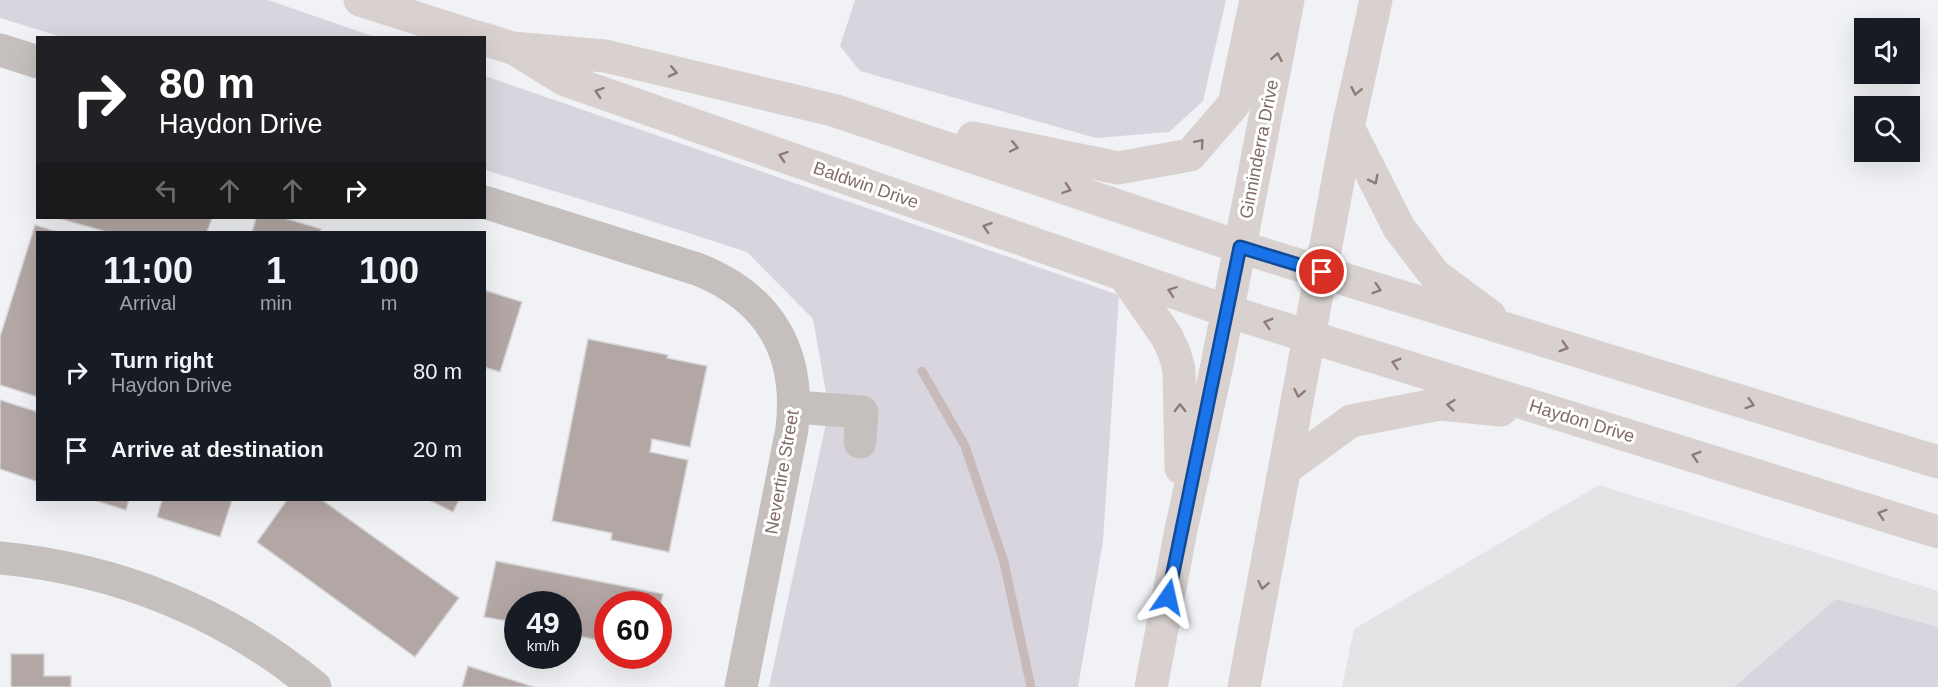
<!DOCTYPE html>
<style>
:root{--surface:#171b24;--page:#20242c;--text:#f1f3f6;--muted:#9ea1a6}
body{margin:0;font-family:Helvetica,sans-serif;background:var(--page);color:var(--text);height:100vh;display:flex;flex-direction:column;font-size:22px;white-space:nowrap}
*{box-sizing:border-box;margin:0}
p{font-size:20px;color:var(--muted)}
.icon{flex:none;width:33px;height:33px;fill:none;stroke:currentColor;stroke-width:2;stroke-linecap:round;stroke-linejoin:round}
.map{position:relative;flex:1;overflow:hidden}
.details{position:absolute;left:36px;top:231px;width:450px;height:270px;display:flex;flex-direction:column;background:var(--surface);border-radius:0px;box-shadow:0 6px 24px #0002}
.details>*{flex:none}
.banner{position:absolute;left:36px;top:36px;width:450px;height:183px;border-radius:0px;box-shadow:0 6px 24px #0002;background:#202124;color:#fff;overflow:hidden}
.buttons{position:absolute;left:1854px;top:18px;display:grid;gap:12px}
.buttons a{display:grid;place-items:center;width:66px;height:66px;border-radius:0px;background:var(--surface);box-shadow:0 6px 24px #0002;font-size:30px}
.speed{position:absolute;left:504px;top:591px;display:flex;gap:12px;font-size:30px;font-weight:700;text-align:center}
.speed>*{display:grid;place-content:center;width:78px;height:78px;border-radius:50%;background:var(--surface);box-shadow:0 6px 24px #0002;line-height:1}
.speed small{font-size:15px;font-weight:400}
.speed .limit{border:9px solid #d22;background:#fff;color:#111}
.pin{position:absolute;display:grid;place-items:center;width:51px;height:51px;color:#fff;margin:-26px;border:3px solid #fff;border-radius:50%;box-shadow:0 2px 6px #0007}
.me{position:absolute;width:66px;margin:-33px;rotate:11deg;stroke-linejoin:round;filter:drop-shadow(0 0 4px #0008)}
.turn{display:flex;align-items:center;gap:21px;height:126px;padding:0 24px;font-size:27px}
.turn .icon{width:78px;height:78px;stroke-width:2.5}
.turn b{display:block;font-size:42px;line-height:51px}
.lanes{display:flex;align-items:center;height:57px;padding:0 24px;background:#0003;justify-content:center;gap:30px;direction:ltr}
.lanes .off{opacity:.35}
.eta{display:flex;justify-content:space-evenly;align-items:center;height:102px;text-align:center}
.eta b{font-size:36px;font-weight:700;line-height:42px}
ul{padding:0;list-style:none}
li{display:flex;align-items:center;gap:18px;height:78px;padding:0 24px}
li div{flex:1}
li b{display:block;font-size:22px}
li em{font-style:normal}
.map>svg:first-child{display:block}
</style>
<div class="map">
<svg width="1938" height="687" viewBox="0 0 1938 687">
<rect width="100%" height="100%" fill="#f1f2f5"/>
<path fill="#e5e3e6" d="M1599,485L1938,591V687H1342L1354,629Z"/>
<path fill="#d9d5df" d="M0,0H268L375,37H62L0,18Z
M855,0H1226L1203,101L1169,132L1096,138L860,71L840,46Z
M485,76L1119,295L1103,541L1078,687H769L829,409L813,319L747,252L639,217L485,170Z
M1836,599L1938,627V687H1734Z"/>
<g fill="none" stroke-linecap="round" stroke-linejoin="round">
<path stroke="#c9baba" stroke-width="9" d="M922,371L965,446L1004,562L1031,687"/>
</g>
<path fill="#b3a7a5" stroke="#d4d4d6" stroke-width="1.5" d="M58,218H212L207,232H107Z
M256,218H284L321,229L320,232H252Z
M35,225L58,232H38V397L0,385V337Z
M484,290L522,302L500,372L484,367Z
M588,339L668,355L667,358L707,366L690,447L652,439L650,452L688,460L669,552L611,540L612,533L552,521Z
M0,400L38,412V482L0,469Z
M93,500H129L126,510Z
M162,500H232L220,537L157,517Z
M287,500H322L459,598L415,657L257,542Z
M429,500H459L453,512Z
M496,561L663,594L658,615V604H608V642L568,634V604H518V623L484,617Z
M11,654H44V676H71V687H11Z
M468,666L534,687H462Z"/>
<g fill="none" stroke-linecap="round" stroke-linejoin="round">
<path stroke="#c5c0be" stroke-width="33" d="M0,50L38,62
M484,202L697,269C770,298 801,352 792,429L741,687
M795,407L862,412L860,442
M0,558C116,569 225,612 315,687"/>
<path stroke="#d8d1cf" stroke-width="33" d="M360,0L479,38
M484,39L512,48L605,56L833,110L1240,247L1938,462
M518,51L565,80L1227,311L1938,532
M1348,127L1399,228L1435,275L1490,316
M973,138L1118,168L1190,155L1234,104L1256,0
M1124,275L1167,337L1174,352L1179,369L1181,468
M1285,469L1351,421L1440,404L1501,410
M1151,687L1181,530L1217,365L1288,0
M1244,687L1348,127L1376,0"/>
</g>
<defs><path id="oneway-chevron" d="M-2-3.5L2.5 0L-2 3.5" fill="none" stroke-width="1.6" stroke-linecap="round" stroke-linejoin="round" transform="scale(1.5)"/></defs>
<g stroke="#8f7b75">
<use href="#oneway-chevron" transform="translate(1277 57) rotate(-79)"/>
<use href="#oneway-chevron" transform="translate(673 72) rotate(13)"/>
<use href="#oneway-chevron" transform="translate(1356 91) rotate(102)"/>
<use href="#oneway-chevron" transform="translate(599 92) rotate(-161)"/>
<use href="#oneway-chevron" transform="translate(1200 143) rotate(-49)"/>
<use href="#oneway-chevron" transform="translate(1014 147) rotate(12)"/>
<use href="#oneway-chevron" transform="translate(783 156) rotate(-161)"/>
<use href="#oneway-chevron" transform="translate(1374 180) rotate(63)"/>
<use href="#oneway-chevron" transform="translate(1067 189) rotate(19)"/>
<use href="#oneway-chevron" transform="translate(987 227) rotate(-161)"/>
<use href="#oneway-chevron" transform="translate(1377 289) rotate(17)"/>
<use href="#oneway-chevron" transform="translate(1172 291) rotate(-161)"/>
<use href="#oneway-chevron" transform="translate(1268 323) rotate(-163)"/>
<use href="#oneway-chevron" transform="translate(1564 347) rotate(17)"/>
<use href="#oneway-chevron" transform="translate(1396 363) rotate(-163)"/>
<use href="#oneway-chevron" transform="translate(1299 393) rotate(101)"/>
<use href="#oneway-chevron" transform="translate(1750 404) rotate(17)"/>
<use href="#oneway-chevron" transform="translate(1451 405) rotate(-174)"/>
<use href="#oneway-chevron" transform="translate(1180 408) rotate(-91)"/>
<use href="#oneway-chevron" transform="translate(1696 456) rotate(-163)"/>
<use href="#oneway-chevron" transform="translate(1882 514) rotate(-163)"/>
<use href="#oneway-chevron" transform="translate(1263 585) rotate(101)"/>
</g>
<g fill="none" stroke-linecap="round" stroke-linejoin="round">
<defs>
<path id="route" d="M1168,597L1240,247L1322,272"/>
</defs>
<use href="#route" stroke="#114b97" stroke-width="15"/>
<use href="#route" stroke="#1a73e8" stroke-width="10"/>
</g>
<g text-anchor="middle" dominant-baseline="central" stroke-width="6" stroke-linejoin="round" paint-order="stroke">
<g font-size="18" fill="#826c65" stroke="#fff">
<text transform="translate(1259 149) rotate(-79)">Ginninderra Drive</text>
<text transform="translate(866 185) rotate(19)">Baldwin Drive</text>
<text transform="translate(1582 421) rotate(17)">Haydon Drive</text>
<text transform="translate(782 472) rotate(-80)">Nevertire Street</text>
</g>
</g>
</svg>
<div class="buttons">
<a><svg class="icon" aria-label="sound" viewBox="0 0 24 24"><path d="M4 9h4l5-4v14l-5-4H4zM17 9q2 3 0 6"/></svg></a>
<a><svg class="icon" aria-label="search" viewBox="0 0 24 24"><circle cx="10" cy="10" r="6"/><path d="M15 15l6 6"/></svg></a>
</div>
<div class="speed"><div>49<small>km/h</small></div><div class="limit">60</div></div>
<div class="pin" style="left:1322px;top:272px;background:#d93025"><svg class="icon" aria-label="arrive" viewBox="0 0 24 24"><path d="M6 21V4h12l-3 4 3 4H6"/></svg></div>
<svg class="me" style="left:1168px;top:597px" viewBox="-20 -20 40 40"><path d="M0-17L14 15 0 8-14 15z" fill="#1a73e8" stroke="#fff" stroke-width="4"/></svg>
<div class="banner">
<div class="turn"><svg class="icon" aria-label="right" viewBox="0 0 24 24"><path d="M7 20v-9h11M14 6l5 5-5 5"/></svg><div><b>80 m</b>Haydon Drive</div></div>
<div class="lanes"><svg class="icon off" aria-label="left" viewBox="0 0 24 24"><path d="M17 20v-9H6M10 6l-5 5 5 5"/></svg><svg class="icon off" aria-label="ahead" viewBox="0 0 24 24"><path d="M12 20V5M6 11l6-6 6 6"/></svg><svg class="icon off" aria-label="ahead" viewBox="0 0 24 24"><path d="M12 20V5M6 11l6-6 6 6"/></svg><svg class="icon" aria-label="right" viewBox="0 0 24 24"><path d="M7 20v-9h11M14 6l5 5-5 5"/></svg></div>
</div>
<section class="details">
<div class="eta">
<div><b>11:00</b><p>Arrival</p></div>
<div><b>1</b><p>min</p></div>
<div><b>100</b><p>m</p></div>
</div>
<ul>
<li><svg class="icon" aria-label="right" viewBox="0 0 24 24"><path d="M7 20v-9h11M14 6l5 5-5 5"/></svg><div><b>Turn right</b><p>Haydon Drive</p></div><em>80 m</em></li>
<li><svg class="icon" aria-label="arrive" viewBox="0 0 24 24"><path d="M6 21V4h12l-3 4 3 4H6"/></svg><div><b>Arrive at destination</b></div><em>20 m</em></li>
</ul>
</section>
</div>
